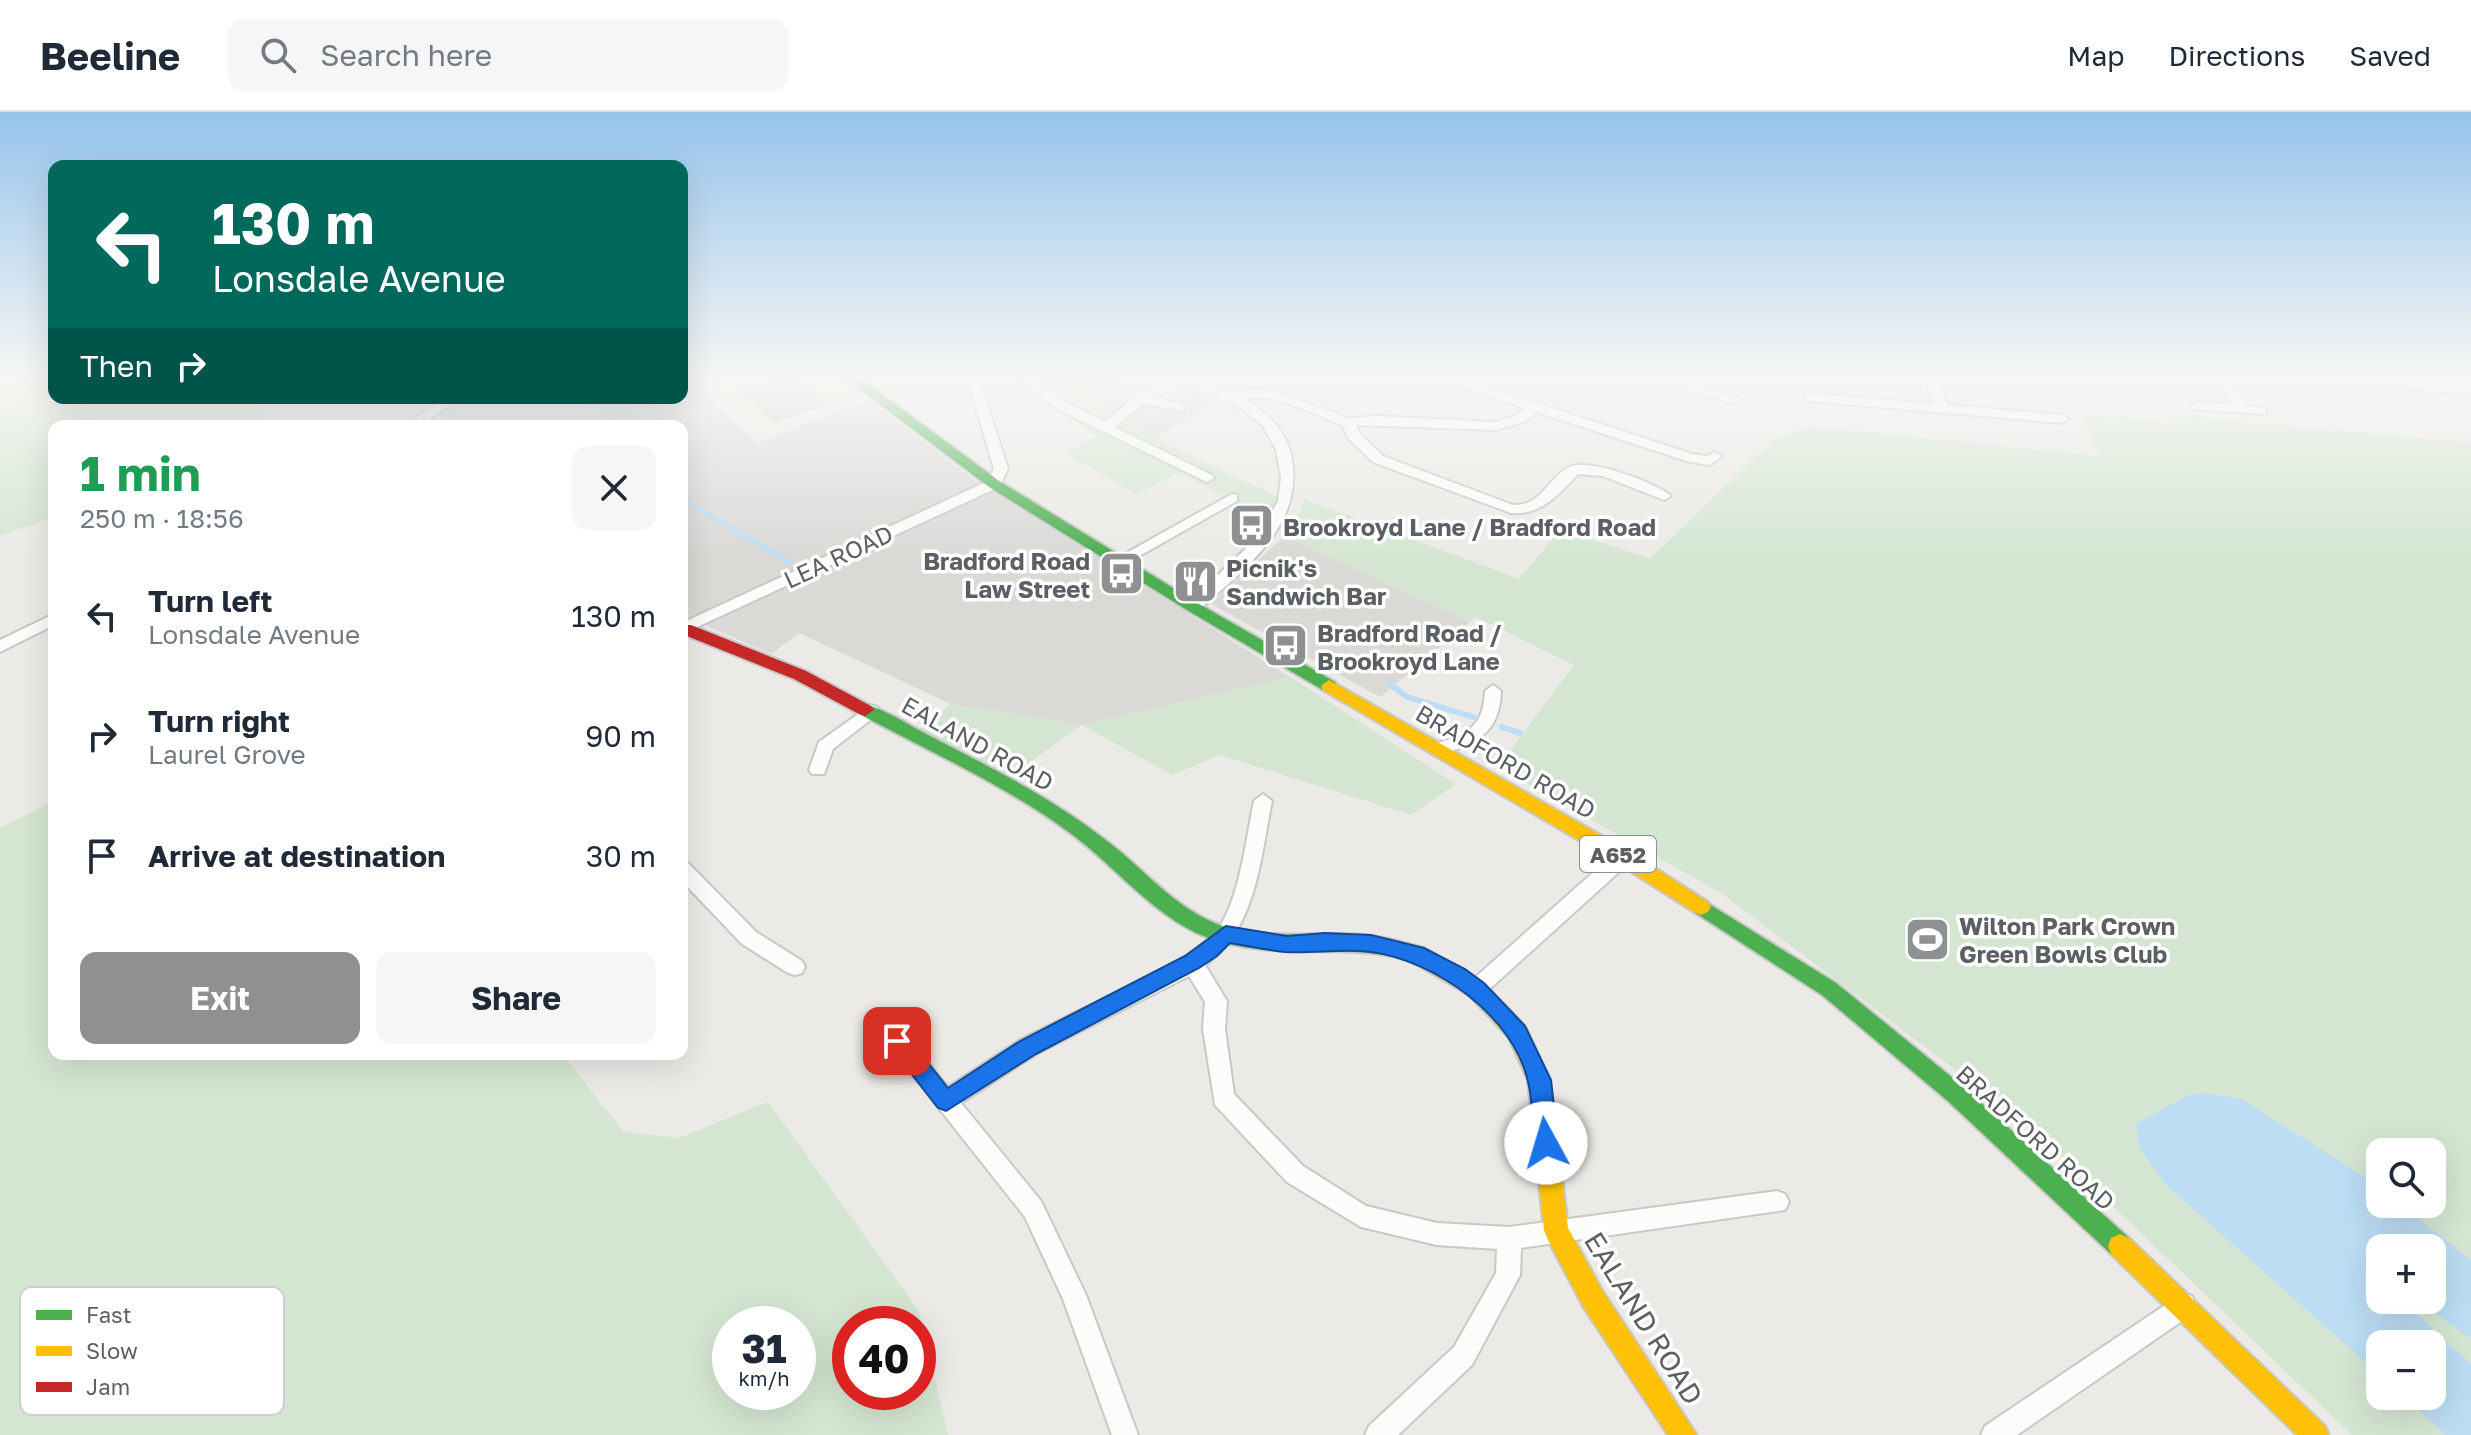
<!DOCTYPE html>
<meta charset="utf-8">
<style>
:root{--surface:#fff;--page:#f6f6f7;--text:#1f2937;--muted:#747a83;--line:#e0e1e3;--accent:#8e9091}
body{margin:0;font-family:"Golos Text",sans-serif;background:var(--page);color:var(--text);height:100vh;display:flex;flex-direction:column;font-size:30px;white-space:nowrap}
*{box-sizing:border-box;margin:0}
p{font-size:26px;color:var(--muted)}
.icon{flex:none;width:44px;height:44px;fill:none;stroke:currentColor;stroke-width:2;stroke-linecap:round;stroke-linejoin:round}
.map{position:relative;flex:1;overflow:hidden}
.sheet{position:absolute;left:48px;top:308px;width:640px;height:640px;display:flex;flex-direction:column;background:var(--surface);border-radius:16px;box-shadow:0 8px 32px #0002}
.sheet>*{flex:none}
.banner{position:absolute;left:48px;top:48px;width:640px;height:244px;border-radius:16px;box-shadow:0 8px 32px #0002;background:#00695c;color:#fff;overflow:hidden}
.fabs{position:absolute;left:2366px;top:1026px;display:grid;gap:16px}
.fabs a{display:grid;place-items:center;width:80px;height:80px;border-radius:16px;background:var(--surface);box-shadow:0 8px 32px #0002;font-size:40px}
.speed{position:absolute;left:712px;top:1194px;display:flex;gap:16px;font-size:40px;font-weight:700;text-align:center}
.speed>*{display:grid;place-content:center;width:104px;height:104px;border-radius:50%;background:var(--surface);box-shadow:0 8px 32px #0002;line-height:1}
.speed small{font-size:20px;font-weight:400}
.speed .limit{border:12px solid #d22;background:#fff;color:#111}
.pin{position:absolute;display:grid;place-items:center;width:68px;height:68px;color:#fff;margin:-34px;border-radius:16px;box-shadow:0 4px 12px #0006}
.me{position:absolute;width:88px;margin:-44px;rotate:354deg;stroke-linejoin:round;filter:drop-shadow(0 0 6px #0008)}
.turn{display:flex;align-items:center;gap:28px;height:168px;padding:0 32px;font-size:36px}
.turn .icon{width:104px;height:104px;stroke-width:2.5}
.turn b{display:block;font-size:56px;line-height:68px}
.then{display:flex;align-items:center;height:76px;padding:0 32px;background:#0003;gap:16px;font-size:30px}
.round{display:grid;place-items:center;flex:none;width:84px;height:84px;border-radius:16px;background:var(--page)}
.summary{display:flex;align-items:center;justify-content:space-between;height:136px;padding:0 32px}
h1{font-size:48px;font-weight:700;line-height:60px;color:#1e9e55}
.action{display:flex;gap:16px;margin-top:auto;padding:16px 32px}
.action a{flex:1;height:92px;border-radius:16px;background:var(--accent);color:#fff;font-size:32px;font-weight:700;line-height:92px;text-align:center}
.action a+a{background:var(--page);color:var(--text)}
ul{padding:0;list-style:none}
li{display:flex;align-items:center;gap:24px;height:120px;padding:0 32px}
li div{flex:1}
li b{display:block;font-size:30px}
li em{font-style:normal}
header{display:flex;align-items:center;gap:48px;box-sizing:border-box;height:112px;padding:0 40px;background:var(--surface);border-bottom:2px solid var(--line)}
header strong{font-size:38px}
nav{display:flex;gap:44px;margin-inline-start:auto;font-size:28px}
.search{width:560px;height:72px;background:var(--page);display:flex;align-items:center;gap:20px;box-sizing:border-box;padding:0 28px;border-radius:16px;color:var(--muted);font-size:30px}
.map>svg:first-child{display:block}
</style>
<header>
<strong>Beeline</strong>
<div class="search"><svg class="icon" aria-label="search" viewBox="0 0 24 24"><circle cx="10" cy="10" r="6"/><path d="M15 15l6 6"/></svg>Search here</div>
<nav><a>Map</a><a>Directions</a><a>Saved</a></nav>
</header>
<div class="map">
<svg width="2471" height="1323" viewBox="0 0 2471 1323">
<rect width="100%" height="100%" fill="#ebeae6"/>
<path fill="#f4efe0" d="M728,261H829L856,284L763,319L709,267Z"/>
<path fill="#dbd9d6" d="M682,261H728L693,273L758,331L869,288L974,368L1290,565L1082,613L951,592L799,521L771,542L682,503V314H461L439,304L459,286H682Z
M1093,261L1145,273L1172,268L1214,291L1157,325L1103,293L1083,273Z
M1284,424L1470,510L1380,585L1211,492Z"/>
<path fill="#d4e6d2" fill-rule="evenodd" d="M32,261H54V286H254L265,314H54V405L0,424V276Z
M1007,261H1093L1083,273C1136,325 1213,353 1278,385L1267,409L1179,360L1137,383L1066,341L1096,324Z
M2080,301L2173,311L2168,303L2471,331V1323H2352L2027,1012L1721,781L1498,655L1574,553L1476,505L1470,510L1284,424L1300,402L1304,387L1519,467L1561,417L1650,447L1772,329L1808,314L2100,344ZM2380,1040H2432V1092H2380ZM2380,1136H2432V1188H2380ZM2380,1232H2432V1284H2380Z
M1290,565L1456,672L1411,703L1220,643L1172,663L1082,613L1010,664L918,618L951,592L1082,613Z
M54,689V942H562L624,1020L679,1026L768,990L919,1199L948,1323H0V716ZM730,1212H798V1280H730ZM850,1212H918V1280H850Z"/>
<path fill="#bcddf3" d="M2206,981L2241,987L2373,1070L2380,1076V1092H2400L2471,1148V1227L2417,1188H2432V1136H2380V1188H2408L2411,1197L2471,1252V1323H2446L2403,1284H2432V1232H2380V1263L2166,1073L2139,1035L2136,1012L2188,983Z"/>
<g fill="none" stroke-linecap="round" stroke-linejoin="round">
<path stroke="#bcddf3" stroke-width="5" d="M560,286L574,292L625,295V299L611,311L612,314
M682,387L789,450
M1286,529L1297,525L1306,528"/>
<path stroke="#bcddf3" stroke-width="6" d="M1391,573L1407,585L1473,605
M1502,615L1520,621"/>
</g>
<path fill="#d2d1cf" d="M789,261L827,293L774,312L737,278Z"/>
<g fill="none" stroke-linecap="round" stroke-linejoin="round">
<defs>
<path id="street" d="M969,261H981V272L1008,357L999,375L682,522V511L988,369L994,357L969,272Z
M1066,261H1084L1078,265Z
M1176,261H1188L1233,282L1248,277H1265L1349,306L1377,304L1495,310L1516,303L1525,296L1461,275L1460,272L1466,268L1692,342L1707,344L1715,340L1722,344L1710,353L1690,350L1537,300L1526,309L1496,318L1356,313L1360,322L1383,344L1513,393C1542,394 1547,367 1569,355C1588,345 1656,371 1671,384L1664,388L1603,364L1578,362C1558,383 1542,403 1511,401L1373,350L1349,327L1342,313C1318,304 1267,278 1243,287C1268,300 1287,319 1292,348C1303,415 1243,458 1199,498H1187L1185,495L1187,492L1258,425L1278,389L1281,366L1276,337L1262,313L1242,297L1188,272L1153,285L1183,293V299L1144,291L1114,315L1212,363L1214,366L1207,370L1057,297L1021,271L1036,262H1044V268L1036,271L1067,291L1105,310L1139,281L1179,266Z
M1639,261H1657L1743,288L1731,291Z
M1924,261H1936L1947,293L2062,303L2069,307L2062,311L1809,289L1803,285L1809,281L1933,292Z
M2211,261H2223L2248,294L2266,296V302L2193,297L2191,294L2198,290L2234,293Z
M2255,261H2304L2471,274V282L2261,265Z
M446,286H461L419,314H403Z
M1232,382L1237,383V389L1125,452L1120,454L1112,449Z
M54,502V513L0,540V528Z
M1493,573L1501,579C1500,611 1487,626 1458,637C1449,640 1442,644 1433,641L1430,637L1433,633C1466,621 1483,618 1485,579Z
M871,593L877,595L880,599L877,603L833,637L824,662H812L809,658L819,630Z
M1263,682L1272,689C1260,747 1257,816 1205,853L1227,889L1225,917L1234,982L1303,1054L1366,1094L1437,1111L1509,1115L1777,1079L1785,1082L1789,1090L1785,1098L1521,1136L1520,1163L1472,1253L1398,1323H1365L1369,1314L1454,1235L1496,1161L1497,1137L1437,1133L1361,1115L1287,1070L1215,993L1203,917L1205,890L1189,864L1036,942L961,991L1041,1089L1086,1183L1138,1323H1112L1063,1187L1025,1105L870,909L873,903L881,900L889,903L948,975L1020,928L1179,849C1192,839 1207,831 1218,817C1240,786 1246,726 1254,689Z
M1623,738L1630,740L1633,745L1630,750L1483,883L1476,886L1469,883L1466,877L1469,871L1616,740Z
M682,750L689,752L756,820L802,849L805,855L802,861L795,863L788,861L742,832L682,769Z
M2183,1181L2192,1184L2196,1193L2192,1202L2017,1323H1981L1985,1314Z"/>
<path id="fast" d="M839,261H853L999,369L1199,492L1335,570L1337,574L1335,578H1323L1187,498L989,375Z
M865,592C887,598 910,614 930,624C990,655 1050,685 1103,726C1139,752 1168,789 1208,808C1268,837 1338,810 1400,830L1403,836L1400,842L1393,844C1332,833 1265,848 1206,825C1152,804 1113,751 1066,718C1002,672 929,639 859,602L856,598L859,594Z
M1701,787L1836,871L1965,976L2129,1126L2132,1134L2129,1142L2120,1146L2111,1142L1949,990L1822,883L1694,800L1691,795L1694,790Z"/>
<path id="slow" d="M1329,568L1630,740L1708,790L1711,795L1708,800L1701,803L1694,800L1616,750L1323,578L1321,574Z
M1393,828L1424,836L1483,871L1525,914L1550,968L1568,1116L1602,1178L1697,1323H1668L1584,1196L1547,1126L1544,1118L1528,968L1509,926L1469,883L1411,849L1386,842L1383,836L1386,830Z
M2120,1122L2129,1126L2325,1314L2329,1323H2297L2111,1142L2108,1134L2111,1126Z"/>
<path id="jam" d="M682,513H691L806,559L871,594L874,598L865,604L859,602L794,567L682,522Z"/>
</defs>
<use href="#street" stroke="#c8c8c8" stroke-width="4"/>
<use href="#fast" stroke="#c8c8c7" stroke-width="4"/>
<use href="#slow" stroke="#c8c8c7" stroke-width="4"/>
<use href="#jam" stroke="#c8c8c7" stroke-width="4"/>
<use href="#street" fill="#fcfcfb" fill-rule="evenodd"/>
<use href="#fast" fill="#4caf50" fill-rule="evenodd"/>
<use href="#slow" fill="#ffc107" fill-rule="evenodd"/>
<use href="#jam" fill="#c62828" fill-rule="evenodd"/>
</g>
<linearGradient id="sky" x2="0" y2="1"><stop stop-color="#96c4ec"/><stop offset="0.59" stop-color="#f6f6f4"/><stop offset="1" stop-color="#f6f6f4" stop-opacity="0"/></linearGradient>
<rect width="2471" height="446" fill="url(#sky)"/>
<path fill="#1a73e8" stroke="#114b97" stroke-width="2" d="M1226,814L1287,824L1325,821L1371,823L1424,836L1465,857L1484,871L1525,914L1551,968L1558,1031L1554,1038L1546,1041L1538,1038L1534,1031C1532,1011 1533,989 1528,970C1514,904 1434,848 1371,840C1342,836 1313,842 1285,840C1266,838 1248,834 1230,831L1217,844L1199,856L1036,942L946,999L938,996L886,929L890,922L897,920L905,922L948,976L1020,929L1185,844Z"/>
<defs>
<symbol id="bus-square" viewBox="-11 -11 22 22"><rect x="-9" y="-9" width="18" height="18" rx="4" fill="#8e9091" stroke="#fff"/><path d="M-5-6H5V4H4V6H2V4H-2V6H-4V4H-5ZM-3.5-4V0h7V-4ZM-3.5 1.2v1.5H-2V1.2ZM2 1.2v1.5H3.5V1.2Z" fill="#fff"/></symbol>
<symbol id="restaurant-square" viewBox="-11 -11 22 22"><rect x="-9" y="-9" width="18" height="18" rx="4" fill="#8e9091" stroke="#fff"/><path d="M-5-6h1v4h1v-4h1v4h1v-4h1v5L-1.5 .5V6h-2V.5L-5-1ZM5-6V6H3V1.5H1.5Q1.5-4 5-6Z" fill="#fff"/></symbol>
<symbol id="stadium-square" viewBox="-11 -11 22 22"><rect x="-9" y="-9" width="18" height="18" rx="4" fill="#8e9091" stroke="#fff"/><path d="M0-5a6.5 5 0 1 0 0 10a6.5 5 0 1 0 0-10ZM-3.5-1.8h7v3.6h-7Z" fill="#fff"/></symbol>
</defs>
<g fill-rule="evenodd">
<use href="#bus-square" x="1226" y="388" width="51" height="51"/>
<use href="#bus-square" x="1096" y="436" width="51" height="51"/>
<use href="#restaurant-square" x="1170" y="444" width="51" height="51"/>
<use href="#bus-square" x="1260" y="508" width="51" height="51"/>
<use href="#stadium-square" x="1902" y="802" width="51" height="51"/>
</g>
<g text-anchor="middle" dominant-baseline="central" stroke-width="7" stroke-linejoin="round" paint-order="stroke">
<rect fill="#fff" stroke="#8d8f92" stroke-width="2" x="1580" y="724" width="76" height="36" rx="6"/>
<g font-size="22" font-weight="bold" fill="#5c5f63">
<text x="1618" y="742">A652</text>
</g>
<g font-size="24" font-weight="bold" fill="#5c5f63" stroke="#fff" text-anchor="start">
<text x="1283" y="414">Brookroyd Lane / Bradford Road</text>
<text x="1090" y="448" text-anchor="end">Bradford Road<tspan x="1090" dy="28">Law Street</tspan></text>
<text x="1226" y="455">Picnik's<tspan x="1226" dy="28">Sandwich Bar</tspan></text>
<text x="1317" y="520">Bradford Road /<tspan x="1317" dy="28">Brookroyd Lane</tspan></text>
<text x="1959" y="813">Wilton Park Crown<tspan x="1959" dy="28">Green Bowls Club</tspan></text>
</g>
<g font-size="24" fill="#5c5f63" stroke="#fff">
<text transform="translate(838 444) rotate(-25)">LEA ROAD</text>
<text transform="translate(978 631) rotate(29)">EALAND ROAD</text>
<text transform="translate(1506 649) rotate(30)">BRADFORD ROAD</text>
<text transform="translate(2036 1025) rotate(42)">BRADFORD ROAD</text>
</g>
<g font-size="28" fill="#5c5f63" stroke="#fff">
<text transform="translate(1644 1206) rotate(58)">EALAND ROAD</text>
</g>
</g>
<rect x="20" y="1175" width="264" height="128" rx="12" fill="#fff" stroke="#cecfd0" stroke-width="2"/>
<rect x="36" y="1198" width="36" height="10" fill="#4caf50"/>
<rect x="36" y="1234" width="36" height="10" fill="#ffc107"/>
<rect x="36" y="1270" width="36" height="10" fill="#c62828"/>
<g font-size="22" fill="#5c5f63">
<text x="86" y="1211">Fast</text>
<text x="86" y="1247">Slow</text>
<text x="86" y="1283">Jam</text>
</g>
</svg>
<div class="fabs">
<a><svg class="icon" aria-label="search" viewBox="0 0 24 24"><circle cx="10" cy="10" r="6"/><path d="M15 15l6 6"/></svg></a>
<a>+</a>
<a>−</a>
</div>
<div class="speed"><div>31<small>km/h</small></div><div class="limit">40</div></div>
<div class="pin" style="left:897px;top:929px;background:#d93025"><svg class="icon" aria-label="arrive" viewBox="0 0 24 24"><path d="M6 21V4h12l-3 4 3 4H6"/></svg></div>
<svg class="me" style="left:1546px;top:1031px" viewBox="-20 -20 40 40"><circle r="19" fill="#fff"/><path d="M0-13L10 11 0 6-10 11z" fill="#1a73e8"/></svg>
<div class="banner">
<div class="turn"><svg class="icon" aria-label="left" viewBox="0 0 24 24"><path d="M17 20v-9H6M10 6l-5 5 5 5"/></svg><div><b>130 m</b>Lonsdale Avenue</div></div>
<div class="then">Then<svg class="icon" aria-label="right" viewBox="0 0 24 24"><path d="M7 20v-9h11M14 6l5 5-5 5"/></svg></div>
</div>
<section class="sheet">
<div class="summary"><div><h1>1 min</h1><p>250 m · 18:56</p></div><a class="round"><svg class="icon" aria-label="close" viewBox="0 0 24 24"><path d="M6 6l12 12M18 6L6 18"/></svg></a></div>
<ul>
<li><svg class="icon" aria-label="left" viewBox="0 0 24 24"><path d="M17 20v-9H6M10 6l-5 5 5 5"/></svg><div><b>Turn left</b><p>Lonsdale Avenue</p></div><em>130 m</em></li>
<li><svg class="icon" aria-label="right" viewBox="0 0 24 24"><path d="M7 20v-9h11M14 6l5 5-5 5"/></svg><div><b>Turn right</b><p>Laurel Grove</p></div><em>90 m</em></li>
<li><svg class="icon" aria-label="arrive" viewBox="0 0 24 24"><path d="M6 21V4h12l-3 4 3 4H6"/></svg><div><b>Arrive at destination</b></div><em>30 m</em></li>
</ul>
<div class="action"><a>Exit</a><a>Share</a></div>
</section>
</div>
